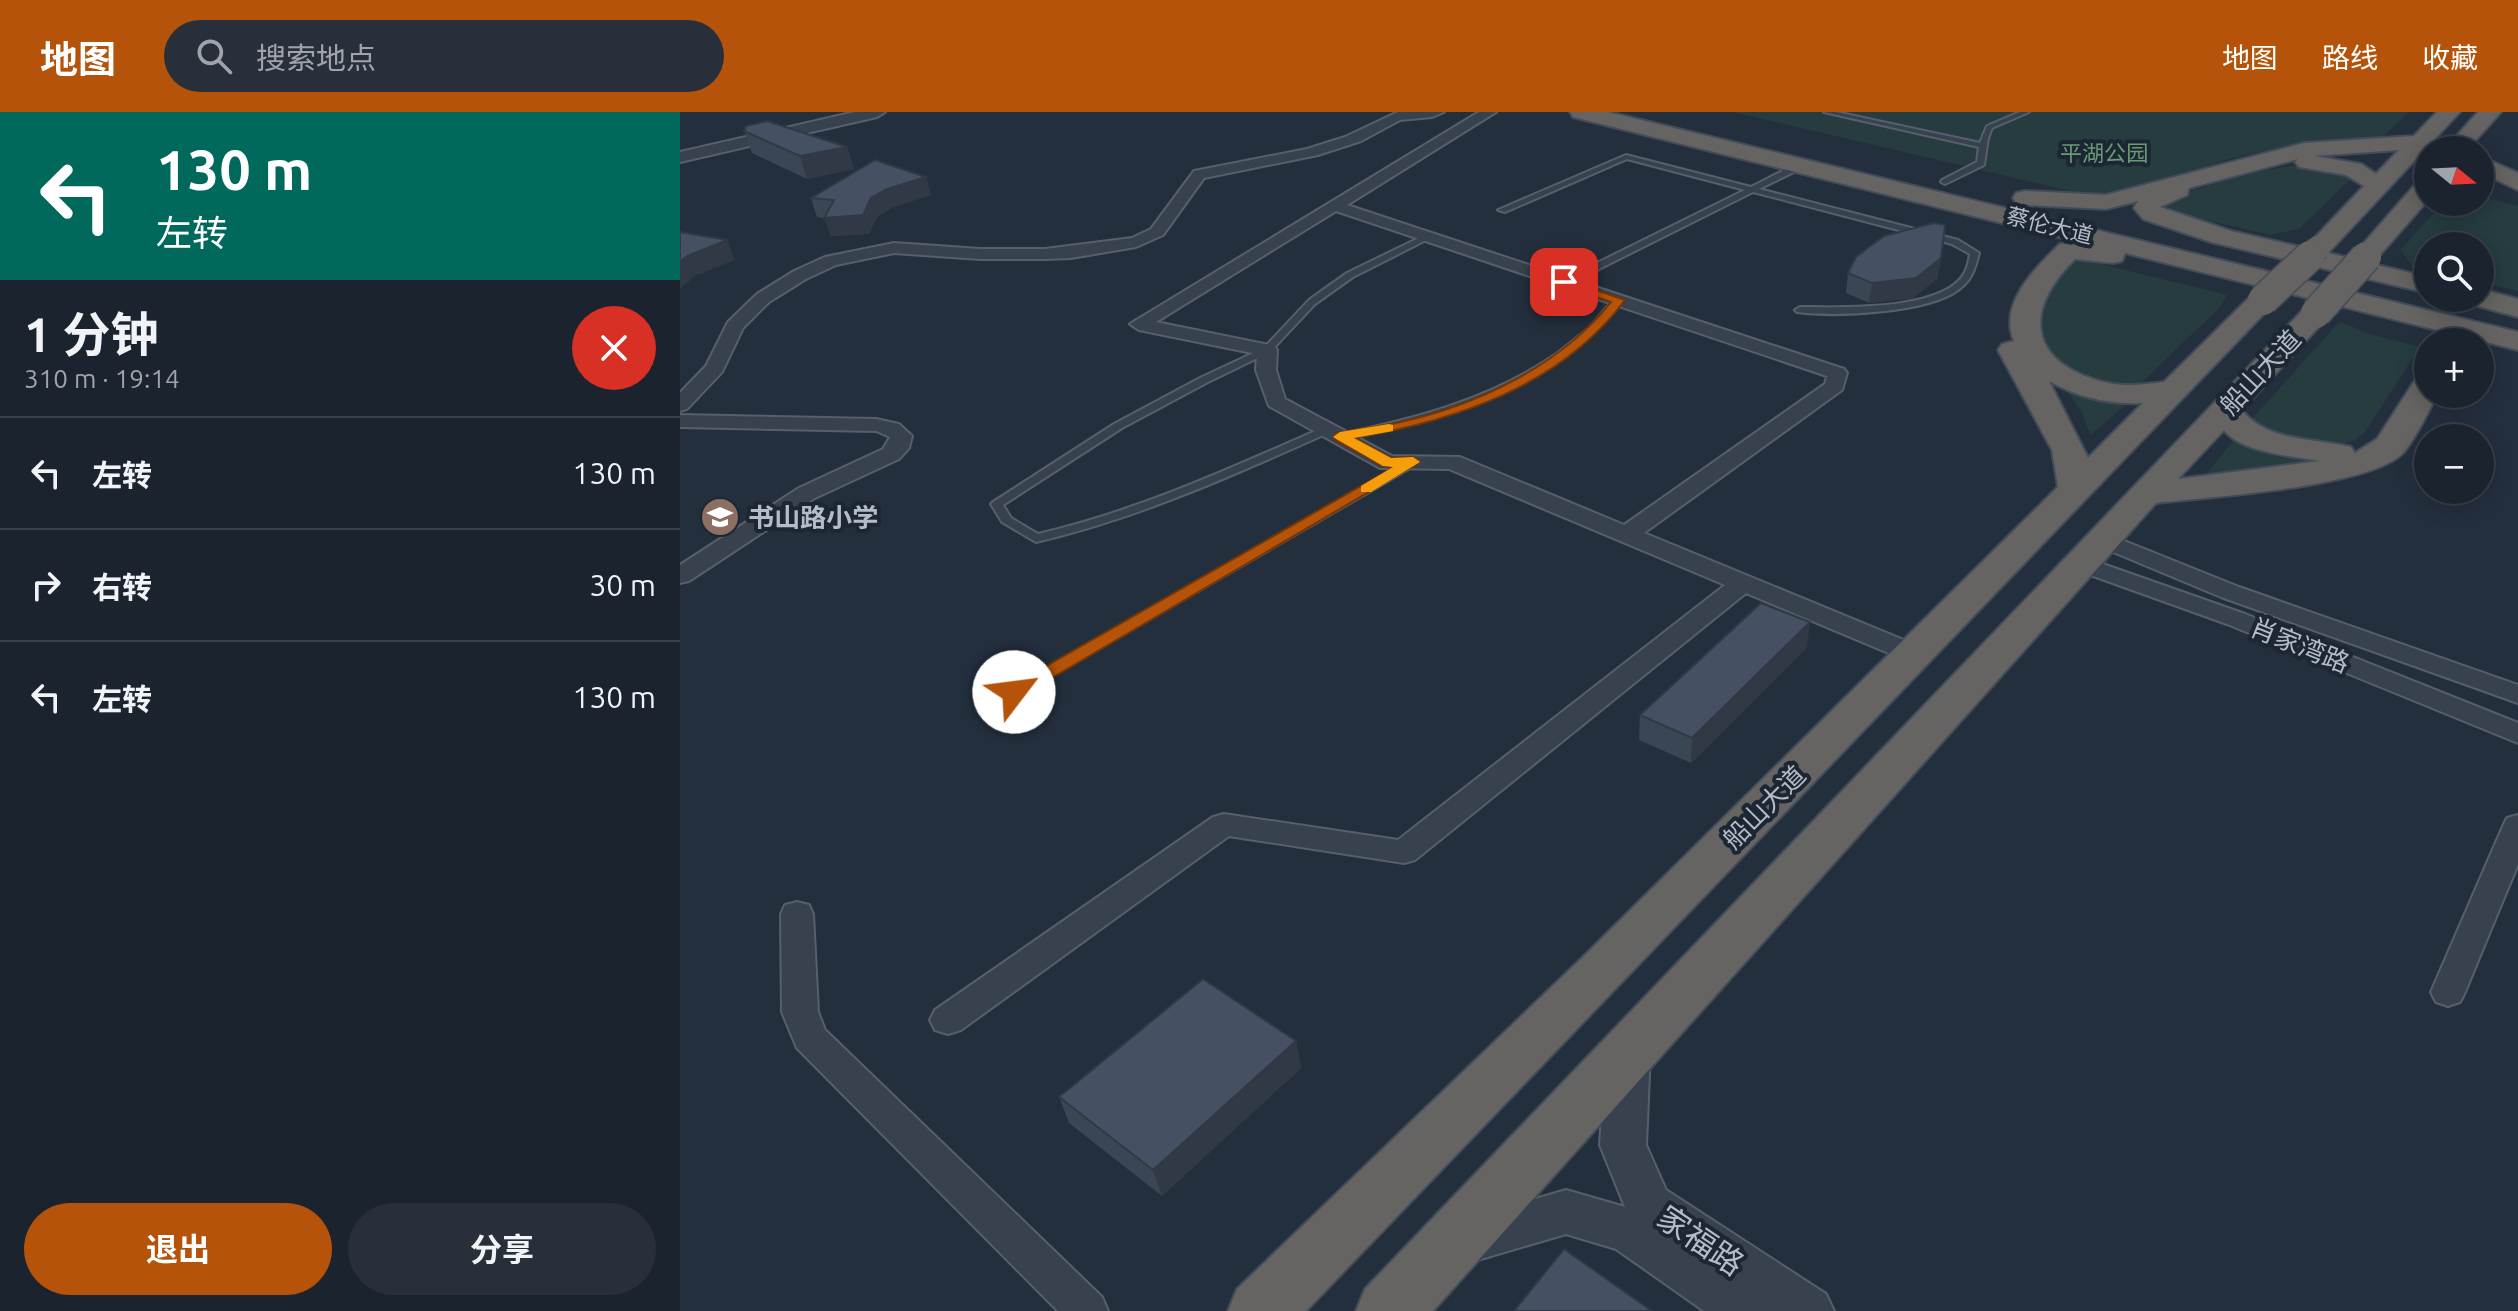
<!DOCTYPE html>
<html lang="zh">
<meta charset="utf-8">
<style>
:root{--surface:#1b232e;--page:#282f3a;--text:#f1f3f6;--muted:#a0a4aa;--line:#39404a;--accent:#b45309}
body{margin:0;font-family:Ubuntu,"Noto Sans SC",sans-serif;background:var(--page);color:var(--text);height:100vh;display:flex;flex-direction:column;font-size:30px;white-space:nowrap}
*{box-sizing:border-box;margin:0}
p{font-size:26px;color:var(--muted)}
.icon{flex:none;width:44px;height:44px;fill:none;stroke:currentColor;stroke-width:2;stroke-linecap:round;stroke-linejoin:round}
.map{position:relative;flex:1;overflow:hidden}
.drawer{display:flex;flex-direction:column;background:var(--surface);width:680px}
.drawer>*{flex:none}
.guide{background:#00695c;color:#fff;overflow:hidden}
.needle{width:52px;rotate:108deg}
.tools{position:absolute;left:1734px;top:24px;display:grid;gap:16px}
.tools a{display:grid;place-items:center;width:80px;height:80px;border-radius:50%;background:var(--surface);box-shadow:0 4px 20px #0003,0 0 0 2px var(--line);font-size:40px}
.pin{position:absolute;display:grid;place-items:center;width:68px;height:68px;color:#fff;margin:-34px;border-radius:16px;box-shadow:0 4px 12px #0006}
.me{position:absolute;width:88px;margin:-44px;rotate:60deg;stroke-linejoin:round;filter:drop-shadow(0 0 6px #0008)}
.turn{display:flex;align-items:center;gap:28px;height:168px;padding:0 24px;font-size:36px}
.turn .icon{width:104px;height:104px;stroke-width:2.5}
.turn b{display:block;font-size:56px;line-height:68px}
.round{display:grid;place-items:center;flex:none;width:84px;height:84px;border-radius:42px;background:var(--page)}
.overview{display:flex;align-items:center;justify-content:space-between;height:136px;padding:0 24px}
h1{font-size:48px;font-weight:700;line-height:60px}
.primary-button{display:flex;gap:16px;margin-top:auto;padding:16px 24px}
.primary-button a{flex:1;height:92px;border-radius:48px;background:var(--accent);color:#fff;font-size:32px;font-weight:700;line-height:92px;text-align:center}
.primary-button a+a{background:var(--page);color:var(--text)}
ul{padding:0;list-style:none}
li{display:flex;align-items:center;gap:24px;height:112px;padding:0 24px;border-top:2px solid var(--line)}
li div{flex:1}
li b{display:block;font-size:30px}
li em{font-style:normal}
header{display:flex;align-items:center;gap:48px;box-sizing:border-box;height:112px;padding:0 40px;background:var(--accent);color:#fff}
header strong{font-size:38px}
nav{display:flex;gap:44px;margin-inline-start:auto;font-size:28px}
.search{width:560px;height:72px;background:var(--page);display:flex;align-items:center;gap:20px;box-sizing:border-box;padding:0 28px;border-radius:44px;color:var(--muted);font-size:30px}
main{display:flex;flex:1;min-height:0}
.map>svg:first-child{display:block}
</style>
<header>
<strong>地图</strong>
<div class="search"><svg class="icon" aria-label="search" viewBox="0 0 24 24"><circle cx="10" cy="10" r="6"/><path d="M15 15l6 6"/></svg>搜索地点</div>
<nav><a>地图</a><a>路线</a><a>收藏</a></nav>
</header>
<main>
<section class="drawer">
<div class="guide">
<div class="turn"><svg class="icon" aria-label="left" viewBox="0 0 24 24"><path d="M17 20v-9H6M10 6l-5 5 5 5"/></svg><div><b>130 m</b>左转</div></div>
</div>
<div class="overview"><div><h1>1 分钟</h1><p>310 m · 19:14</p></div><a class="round" style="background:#d93025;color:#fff"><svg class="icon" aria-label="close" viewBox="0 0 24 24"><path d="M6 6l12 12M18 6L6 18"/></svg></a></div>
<ul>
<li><svg class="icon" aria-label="left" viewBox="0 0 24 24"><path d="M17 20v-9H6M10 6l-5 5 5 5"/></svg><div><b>左转</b></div><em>130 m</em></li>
<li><svg class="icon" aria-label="right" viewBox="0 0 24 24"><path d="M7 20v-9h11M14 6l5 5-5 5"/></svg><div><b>右转</b></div><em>30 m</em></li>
<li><svg class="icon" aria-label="left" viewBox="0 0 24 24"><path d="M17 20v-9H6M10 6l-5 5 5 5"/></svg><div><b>左转</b></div><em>130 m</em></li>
</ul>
<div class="primary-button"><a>退出</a><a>分享</a></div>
</section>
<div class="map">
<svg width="1838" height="1199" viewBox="0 0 1838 1199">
<rect width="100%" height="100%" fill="#242f3e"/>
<path fill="#263c3f" d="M1053,0H1729L1703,25C1651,29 1601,34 1550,47C1504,60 1455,83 1407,83Z
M1620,53L1675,63L1619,117L1590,123L1495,101L1483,95C1492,78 1597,54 1620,53Z
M1800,84L1838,94V179L1800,170V134H1748V158L1733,155L1720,138L1764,90H1800Z
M1396,146L1547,183L1539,196L1456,276L1450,275C1426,269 1394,263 1374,247C1338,219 1369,167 1396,146Z
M1660,209L1686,221L1740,235L1685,320L1675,328L1659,333L1596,324L1570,309Z
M1384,275L1443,292L1444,295L1410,323L1402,300Z
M1558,323L1580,337L1624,347L1630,351L1522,367Z"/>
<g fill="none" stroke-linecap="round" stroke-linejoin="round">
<defs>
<path id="service" d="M1144,0H1156L1300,31L1307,14L1340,0H1349L1312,16L1308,26L1304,53L1265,72L1261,70L1262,68L1297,50L1299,35Z
M946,43L1071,75L1118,51H1124V55L1079,77L1278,128L1299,141C1295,157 1292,168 1278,178C1247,201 1155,205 1117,200L1115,198L1120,195C1159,195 1265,200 1285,160C1288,155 1289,147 1290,142L1272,132L1073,80L915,159H909V155L1065,78L947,47L825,100L818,98Z
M745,123L752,125L673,165L635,192L590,240L528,270L442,316L323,393L331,406L358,422C457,399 549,357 642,316H650V320C554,363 459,406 356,430L322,410L311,392L313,390L434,312L520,266L584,236L629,188L667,161Z
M939,185L942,186V190C924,210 906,230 884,246C819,294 738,313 660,328L655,325L660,322C736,307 810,287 875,243C886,235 898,225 909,216C919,206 927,192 939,185Z
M733,347L739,350L737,352L313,598L308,599L301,595Z"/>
<path id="minor" d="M718,0H764L752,5L720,8L681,29L638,43L524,66L483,123L456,135L391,146L365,147H300L214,141L156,153L126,167L89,190L63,216L42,260L7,297L0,299V281L26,254L48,210L77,182L114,159L145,145L214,131L300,137H365L452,126L471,117L514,59L627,37L665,25Z
M799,0H816L667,93L1164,257L1167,261L1162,278L964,421L1243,536L1247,542L1243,548H1225L1066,481L735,748L724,751L549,724L281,918L268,922L255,918L250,908L255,898L533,705L544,702L718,728L1045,473L769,357L700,356L589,294L576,258L577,242L459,218L450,212ZM656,99L1147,264L1145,272L944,413L780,345L712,344L605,287L596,258L597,238L594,234L476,210Z
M0,303L196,307L219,312L232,324L229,336L219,347L135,386L9,469L0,471V453L119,376L203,337L210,325L196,319L0,315Z
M1422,420L1559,475L1838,573V591L1541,485L1414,432L1410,427L1414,422Z
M1400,444L1565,502L1838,611V631L1547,512L1391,456L1388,451L1391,446Z
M1838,703V752L1785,880L1780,890L1768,894L1756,890L1751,880L1823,714L1827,706Z
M117,790L129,793L133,802L138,900L145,918L422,1185L428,1199H378L117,936L102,900L101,802L105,793Z"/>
<path id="tertiary" d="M175,0H205L197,5L0,50V40Z
M948,921L964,926L970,939L966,1033L986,1078L1146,1182L1154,1199H1024L936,1137L886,1122L784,1152L767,1145L759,1129L767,1113L886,1078L945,1095L920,1033L926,939L932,926Z"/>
<path id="trunk" d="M890,0H928L1838,220V238L1445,141L1442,149L1433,151L1395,147C1341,200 1349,253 1428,271C1446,275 1466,272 1484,270L1573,182L1583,179L1593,182L1597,188L626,1199H548L557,1177L904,844L1378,375L1372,338L1318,238L1322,232L1334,229C1318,192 1355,156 1380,132L1411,133L893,5ZM1369,269C1397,285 1430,293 1463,291L1408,346Z
M1757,0H1780L1648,141L1674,147L1677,139L1739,68L1748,66V88L1692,152L1748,165V181L1531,130L1463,107L1454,96L1458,89L1426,97L1345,93L1336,91L1333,86L1336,81L1345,79L1426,83L1624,31L1734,24ZM1719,38L1696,62L1681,52L1634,44ZM1618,47L1615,50L1619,55L1666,63L1684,74L1625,136L1551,119L1480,95L1507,83L1509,76Z
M1798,0H1821L1787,38H1764Z
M1800,44L1838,61V78L1800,60Z
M1800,177L1838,187V205L1790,192L1786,186H1800Z
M1636,192L1646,195L1650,201L1646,207L1562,298C1586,330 1635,326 1671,335L1675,341L1697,327L1737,265L1748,263V282H1758C1747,301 1737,325 1723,341C1691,375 1527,385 1476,391L753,1199H676L685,1177L1626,195ZM1544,318C1561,341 1613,344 1640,349L1498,367Z"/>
</defs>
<use href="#service" stroke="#565f6c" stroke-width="4"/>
<use href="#minor" stroke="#565f6c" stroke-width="4"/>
<use href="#tertiary" stroke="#565f6c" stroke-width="4"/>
<use href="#trunk" stroke="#434c59" stroke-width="4"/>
<use href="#service" fill="#38414e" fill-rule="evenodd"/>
<use href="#minor" fill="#38414e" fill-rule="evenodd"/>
<use href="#tertiary" fill="#38414e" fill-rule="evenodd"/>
<use href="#trunk" fill="#656462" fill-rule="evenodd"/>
<defs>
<path id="trunk-bridge-far1" d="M1628,146L1638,136"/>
<path id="trunk-bridge" d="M1583,188L1630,144
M1636,201L1686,145"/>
</defs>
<use href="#trunk-bridge-far1" stroke="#434c59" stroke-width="26" stroke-linecap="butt"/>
<use href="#trunk-bridge" stroke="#434c59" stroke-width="33" stroke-linecap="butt"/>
<use href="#trunk-bridge-far1" stroke="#656462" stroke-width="24"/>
<use href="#trunk-bridge" stroke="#656462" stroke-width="30"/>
</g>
<path fill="#3b4654" d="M64,19L167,35L174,57L127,67L72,41Z
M246,65L251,83L213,95L197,105L189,122L151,124L144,106L137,105L131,86Z
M1168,161L1258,166L1233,186L1189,191L1166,181Z
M1127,535L1011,651L959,628L960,603Z
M616,929L621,956L482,1084L389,1011L379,985Z"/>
<path fill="#303945" d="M167,35L174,57L127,67L120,44Z
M246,65L251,83L213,95L197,105L189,122L151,124L144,106L191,86L207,77Z
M47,128L55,148L15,164L0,177V150L7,144Z
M1261,146L1258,166L1233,186L1189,191L1192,171Z
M1130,510L1127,535L1011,651L1012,626Z
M616,929L621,956L482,1084L473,1058Z"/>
<path fill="#455162" stroke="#303945" stroke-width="2" d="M87,9L167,35L120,44L64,19L66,14Z
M195,48L246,65L207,77L191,86L183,103L144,106L154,88L131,86Z
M1254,111L1265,113L1261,146L1236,166L1192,171L1168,161L1176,145L1204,124Z
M0,120L47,128L7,144L0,150Z
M1081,491L1130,510L1012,626L960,603Z
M523,867L616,929L473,1058L379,985Z
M884,1137L972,1199H834Z"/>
<path fill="#b45309" stroke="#753606" stroke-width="2" d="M884,167L945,188C881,274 775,309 674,326L711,346L733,345L740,350L341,584H328L325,580L328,576L714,355L703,354L655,328V322C675,317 696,315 716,311C796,294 880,254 931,190L880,173V168Z"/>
<path fill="#f59e0b" d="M709,312L713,313V319L674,326L711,346L733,345L740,350L691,380H681V374L713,355L703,354L653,325L660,320Z"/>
<defs>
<symbol id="school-disc" viewBox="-11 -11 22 22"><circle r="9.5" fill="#8d6e63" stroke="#1d2633"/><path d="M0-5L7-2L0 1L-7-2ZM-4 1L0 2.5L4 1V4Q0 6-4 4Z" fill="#fff"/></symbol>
</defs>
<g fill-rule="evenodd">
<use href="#school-disc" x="18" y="383" width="44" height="44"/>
</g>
<g text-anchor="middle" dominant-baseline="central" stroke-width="8" stroke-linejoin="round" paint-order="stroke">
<g font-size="22" fill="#6b9a76" stroke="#1d2633">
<text x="1424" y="40">平湖公园</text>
</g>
<g font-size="22" fill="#b4bcc9" stroke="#1d2633">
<text transform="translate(1370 113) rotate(14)">蔡伦大道</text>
</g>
<g font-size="26" fill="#b4bcc9" stroke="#1d2633">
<text transform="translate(1580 260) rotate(-47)">船山大道</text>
<text transform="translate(1620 533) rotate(22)">肖家湾路</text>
<text transform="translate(1084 695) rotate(-45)">船山大道</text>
</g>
<g font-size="26" font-weight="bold" fill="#b4bcc9" stroke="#1d2633" text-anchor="start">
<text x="68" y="405">书山路小学</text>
</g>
<g font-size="32" fill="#b4bcc9" stroke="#1d2633">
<text transform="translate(1021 1128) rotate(34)">家福路</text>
</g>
</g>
</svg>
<div class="tools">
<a><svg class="needle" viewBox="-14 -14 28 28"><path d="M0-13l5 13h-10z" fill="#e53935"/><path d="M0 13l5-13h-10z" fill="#a0a4aa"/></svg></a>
<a><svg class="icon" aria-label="search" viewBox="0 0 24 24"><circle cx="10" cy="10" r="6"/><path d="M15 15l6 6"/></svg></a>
<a>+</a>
<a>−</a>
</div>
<div class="pin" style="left:884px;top:170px;background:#d93025"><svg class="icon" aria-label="arrive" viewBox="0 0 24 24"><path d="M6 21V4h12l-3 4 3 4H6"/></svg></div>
<svg class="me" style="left:334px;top:580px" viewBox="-20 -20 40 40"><circle r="19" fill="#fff"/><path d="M0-13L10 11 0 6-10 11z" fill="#b45309"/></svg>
</div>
</main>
